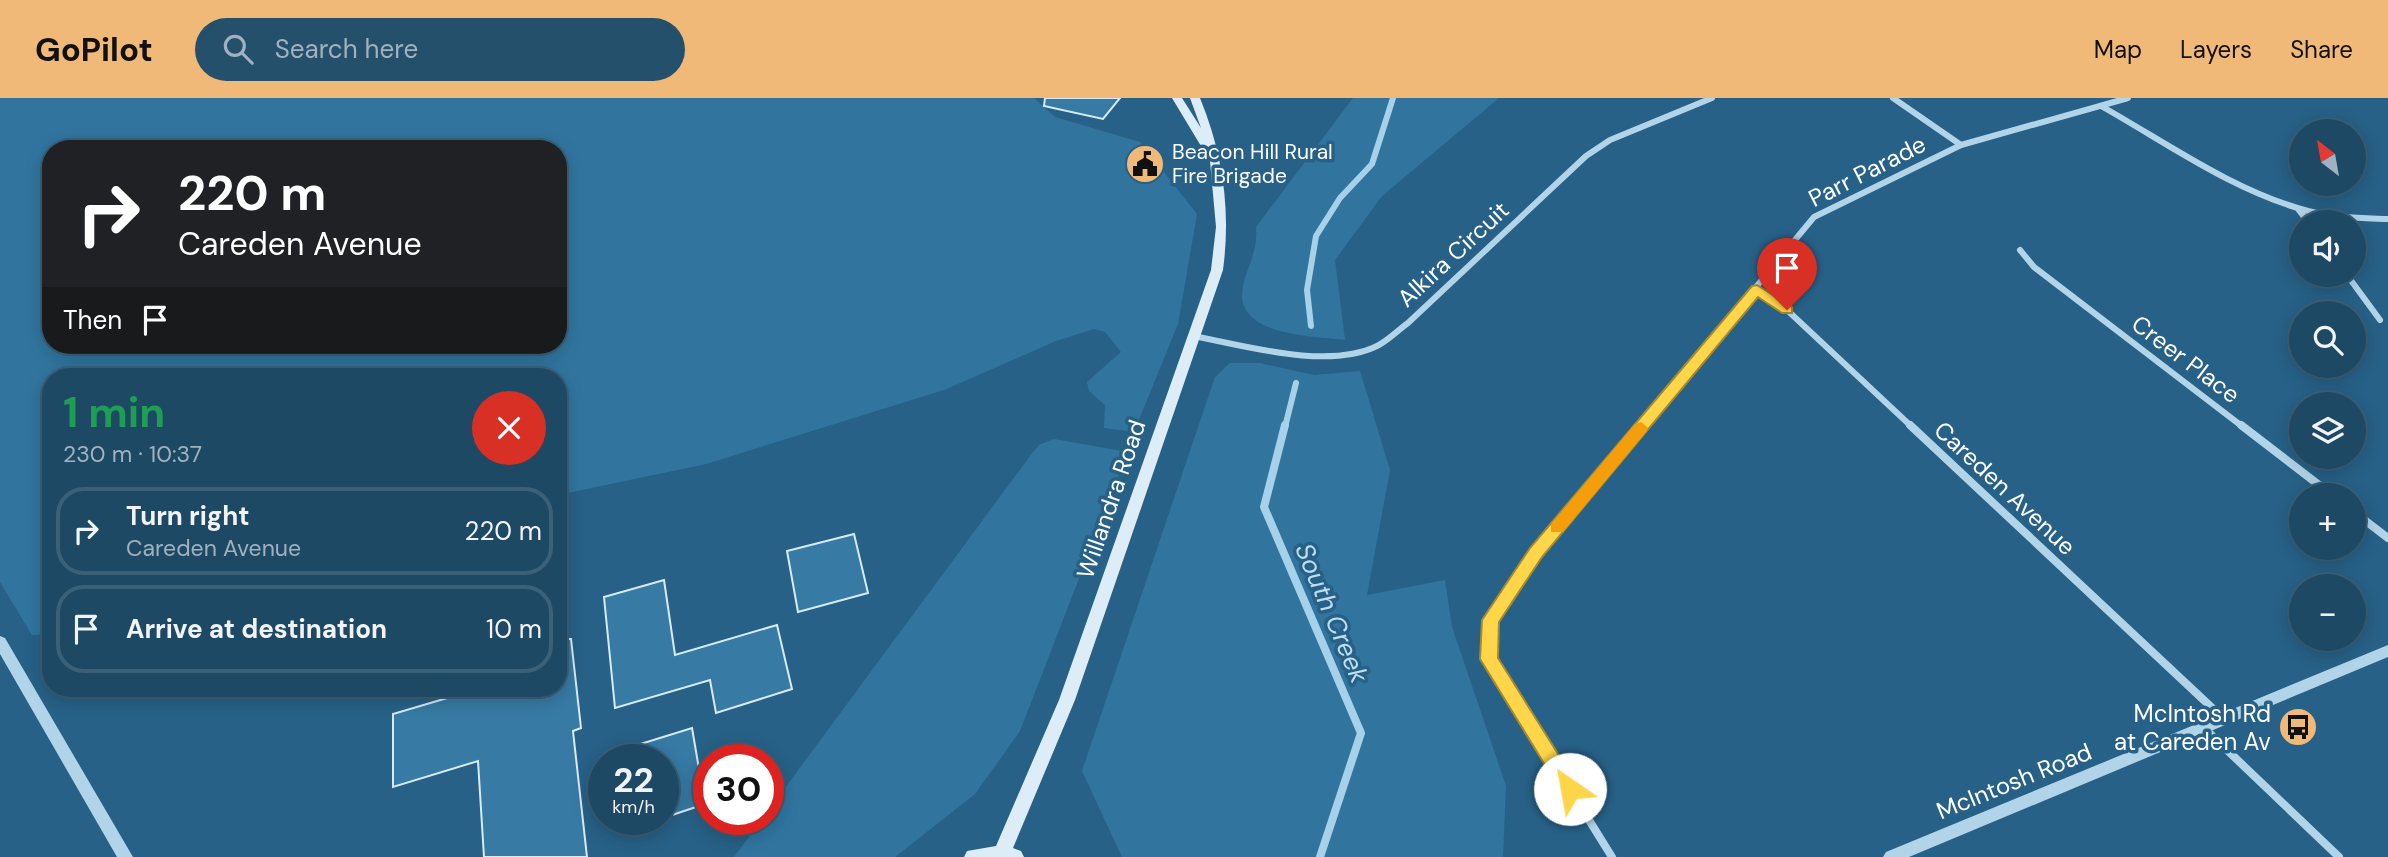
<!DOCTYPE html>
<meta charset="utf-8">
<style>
:root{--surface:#1d4965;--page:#25506b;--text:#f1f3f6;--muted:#a0b2bf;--line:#3b6179;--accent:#f1b978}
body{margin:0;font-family:"DM Sans",sans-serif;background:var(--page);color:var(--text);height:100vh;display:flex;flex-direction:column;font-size:26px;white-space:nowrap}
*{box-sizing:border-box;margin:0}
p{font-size:23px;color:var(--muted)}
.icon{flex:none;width:38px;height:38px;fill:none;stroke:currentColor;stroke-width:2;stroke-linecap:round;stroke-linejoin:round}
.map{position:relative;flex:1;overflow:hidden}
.sheet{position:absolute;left:42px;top:270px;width:525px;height:329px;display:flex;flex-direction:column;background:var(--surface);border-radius:28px;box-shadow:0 4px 18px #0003,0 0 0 2px var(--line)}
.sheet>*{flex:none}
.guide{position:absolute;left:42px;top:42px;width:525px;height:214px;border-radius:28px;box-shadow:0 4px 18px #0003,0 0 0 2px var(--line);background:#202124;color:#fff;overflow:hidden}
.needle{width:46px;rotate:329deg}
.buttons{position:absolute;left:2289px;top:21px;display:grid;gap:14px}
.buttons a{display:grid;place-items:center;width:77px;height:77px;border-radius:50%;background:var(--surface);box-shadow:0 4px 18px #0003,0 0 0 2px var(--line);font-size:35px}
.speed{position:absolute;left:588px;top:646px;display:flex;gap:14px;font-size:35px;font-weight:700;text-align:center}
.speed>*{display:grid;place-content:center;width:91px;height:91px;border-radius:50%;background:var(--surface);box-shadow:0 4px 18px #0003,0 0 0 2px var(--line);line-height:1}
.speed small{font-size:18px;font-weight:400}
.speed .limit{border:10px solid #d22;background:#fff;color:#111}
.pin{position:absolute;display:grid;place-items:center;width:60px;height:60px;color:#fff;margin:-72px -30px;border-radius:50% 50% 50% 0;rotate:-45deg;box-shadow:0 0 7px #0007}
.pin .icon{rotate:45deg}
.me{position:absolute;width:77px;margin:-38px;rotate:327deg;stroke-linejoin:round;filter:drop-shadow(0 0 5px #0008)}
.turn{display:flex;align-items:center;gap:24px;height:147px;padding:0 21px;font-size:32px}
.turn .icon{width:91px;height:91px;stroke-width:2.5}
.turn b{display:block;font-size:49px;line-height:60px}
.then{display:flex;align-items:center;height:66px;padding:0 21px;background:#0003;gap:14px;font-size:26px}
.round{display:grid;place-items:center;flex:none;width:74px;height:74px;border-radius:37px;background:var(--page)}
.head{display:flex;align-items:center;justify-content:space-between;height:119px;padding:0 21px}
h1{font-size:42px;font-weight:700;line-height:52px;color:#1e9e55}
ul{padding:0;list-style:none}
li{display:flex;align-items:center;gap:21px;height:88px;margin:0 14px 10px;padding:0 7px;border:4px solid var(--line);border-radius:28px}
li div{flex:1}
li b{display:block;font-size:26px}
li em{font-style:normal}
header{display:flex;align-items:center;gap:42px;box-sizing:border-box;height:98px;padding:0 35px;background:var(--accent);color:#111}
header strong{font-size:33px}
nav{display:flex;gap:38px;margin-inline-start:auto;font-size:24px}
.search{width:490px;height:63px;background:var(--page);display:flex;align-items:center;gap:18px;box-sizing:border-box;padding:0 24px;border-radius:38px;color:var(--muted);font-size:26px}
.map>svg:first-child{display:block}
</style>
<header>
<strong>GoPilot</strong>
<div class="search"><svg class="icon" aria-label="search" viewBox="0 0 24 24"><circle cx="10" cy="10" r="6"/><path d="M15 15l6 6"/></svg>Search here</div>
<nav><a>Map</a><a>Layers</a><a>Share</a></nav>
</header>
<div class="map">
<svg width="2388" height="759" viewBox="0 0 2388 759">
<rect width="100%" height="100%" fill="#276187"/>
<path fill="#31759f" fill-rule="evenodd" d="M0,0H1034L1055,19L1140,44L1197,116L1178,226L1134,334L1104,330L1105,307L1089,293L1087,284L1121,254L1105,234L1094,231L1056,243L944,292L706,366L558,397V278H51V536L32,537L0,484ZM51,51H558V247H51Z
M1353,0H1499L1382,98L1335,162L1345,242C1316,238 1244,239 1242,198C1242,176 1259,156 1256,129Z
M1230,265H1260L1314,277L1360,273L1390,372L1367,497L1445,482L1452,529L1506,688L1503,759H1122L1082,673L1215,279Z
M1054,341L1128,354L1020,633L975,696L895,759H734L762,721H768V713L1033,354L1039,347Z"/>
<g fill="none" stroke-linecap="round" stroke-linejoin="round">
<path stroke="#a7d1e9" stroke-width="6" d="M1311,228L1307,192L1316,138L1340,100L1372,66L1393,0
M1285,329L1296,285"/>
<path stroke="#a7d1e9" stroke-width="8" d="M1285,327L1264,409L1361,635L1320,759"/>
</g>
<path fill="#377aa4" stroke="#d6ebf7" stroke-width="2" d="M1045,0H1120L1103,21L1044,8Z
M854,436L868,495L798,514L787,453Z
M664,482L675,557L777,527L792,591L716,615L710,582L615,610L604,499Z
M558,541H571L581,630L573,633L587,759H484L478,663L393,689V616L481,590H558Z
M692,630L705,706L663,720V662H606L605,657Z"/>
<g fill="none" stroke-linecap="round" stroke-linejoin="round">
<path stroke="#b2d4e8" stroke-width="6" d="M1893,0L1961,47
M2101,8C2167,45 2233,93 2308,113C2334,120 2361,120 2388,121
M2298,111L2308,124
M2020,152L2034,169L2243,329
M2347,177L2380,222
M1757,191L1787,212L1912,329
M1194,238C1246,248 1328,272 1377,248C1389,242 1398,232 1408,225L1586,58L1610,42L1712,0
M1640,329L1814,119L1961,47L2128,0"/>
<path stroke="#b2d4e8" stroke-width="8" d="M1910,327L2224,621
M2241,327L2332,397
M2354,414L2388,440
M2204,630L2339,759
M1612,759L1489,561L1491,522L1536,455L1642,327"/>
<path fill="#b2d4e8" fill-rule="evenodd" d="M0,538L5,540L133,759H117L0,556Z
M2388,547V559L1909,759H1883L1886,754Z"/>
<path fill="#ddedf7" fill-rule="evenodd" d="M1172,0H1182L1201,30L1190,0H1200C1223,56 1231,112 1223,172L1075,602L1013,750L1021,753L1024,759H964L967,753L996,748L1059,602L1211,172L1216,129L1210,63Z"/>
</g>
<path fill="#ffd54a" stroke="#a68a30" stroke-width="2" d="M1757,187L1792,209V215H1782L1758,199L1542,459L1499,524L1498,560L1580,691L1577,698L1570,700L1564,698L1480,561L1482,522L1530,450L1752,188Z"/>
<path fill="#f59e0b" d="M1641,324L1648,330L1646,334L1563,434H1551V426L1635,326Z"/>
<defs>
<symbol id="civic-disc" viewBox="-11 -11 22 22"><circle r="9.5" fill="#f1b978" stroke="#276187"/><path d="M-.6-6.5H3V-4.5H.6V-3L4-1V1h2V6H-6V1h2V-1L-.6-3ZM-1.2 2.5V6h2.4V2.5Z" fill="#111"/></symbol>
<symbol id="bus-disc" viewBox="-11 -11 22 22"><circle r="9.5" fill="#f1b978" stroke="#276187"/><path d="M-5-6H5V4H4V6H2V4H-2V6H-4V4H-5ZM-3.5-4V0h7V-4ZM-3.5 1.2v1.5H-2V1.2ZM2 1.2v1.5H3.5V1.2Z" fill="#111"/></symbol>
</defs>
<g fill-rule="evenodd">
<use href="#civic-disc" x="1123" y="44" width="44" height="44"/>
<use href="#bus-disc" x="2276" y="607" width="44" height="44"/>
</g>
<g text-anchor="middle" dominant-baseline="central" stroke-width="7" stroke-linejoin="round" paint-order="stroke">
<g font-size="21" fill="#fff" stroke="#276187" text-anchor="start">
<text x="1172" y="54">Beacon Hill Rural<tspan x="1172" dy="24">Fire Brigade</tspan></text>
</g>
<g font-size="24" fill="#fff" stroke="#276187">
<text transform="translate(1867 73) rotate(-27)">Parr Parade</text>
<text transform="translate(1453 156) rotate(-43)">Alkira Circuit</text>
<text transform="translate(2186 261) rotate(37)">Creer Place</text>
<text transform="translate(2005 390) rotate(43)">Careden Avenue</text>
<text transform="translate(1111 401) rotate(-71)">Willandra Road</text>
<text transform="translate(2014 683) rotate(-22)">McIntosh Road</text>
</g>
<g font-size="24" fill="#fff" stroke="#276187" text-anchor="end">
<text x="2271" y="615">McIntosh Rd<tspan x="2271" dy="28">at Careden Av</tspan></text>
</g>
<g font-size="26" font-style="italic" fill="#beddf0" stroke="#276187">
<text transform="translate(1332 515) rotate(67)">South Creek</text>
</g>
</g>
</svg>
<div class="buttons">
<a><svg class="needle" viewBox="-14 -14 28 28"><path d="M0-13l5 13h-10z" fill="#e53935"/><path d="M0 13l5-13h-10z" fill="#a0b2bf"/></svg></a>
<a><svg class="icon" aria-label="sound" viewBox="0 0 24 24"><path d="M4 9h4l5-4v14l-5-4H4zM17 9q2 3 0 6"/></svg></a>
<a><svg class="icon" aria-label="search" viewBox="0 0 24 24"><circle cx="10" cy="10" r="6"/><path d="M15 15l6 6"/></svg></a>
<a><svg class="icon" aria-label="layers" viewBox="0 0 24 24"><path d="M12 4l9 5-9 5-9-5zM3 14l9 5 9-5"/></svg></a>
<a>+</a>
<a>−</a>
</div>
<div class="speed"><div>22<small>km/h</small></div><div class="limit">30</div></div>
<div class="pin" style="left:1787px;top:212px;background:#d93025"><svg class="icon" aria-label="arrive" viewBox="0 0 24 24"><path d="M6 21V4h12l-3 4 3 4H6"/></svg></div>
<svg class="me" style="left:1570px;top:691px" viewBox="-20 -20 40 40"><circle r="19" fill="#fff"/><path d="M0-13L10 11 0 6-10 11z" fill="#ffd54a"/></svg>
<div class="guide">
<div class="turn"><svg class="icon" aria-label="right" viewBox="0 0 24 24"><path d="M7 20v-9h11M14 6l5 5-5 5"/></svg><div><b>220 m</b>Careden Avenue</div></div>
<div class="then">Then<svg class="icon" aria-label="arrive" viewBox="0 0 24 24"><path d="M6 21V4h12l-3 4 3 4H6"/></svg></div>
</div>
<section class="sheet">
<div class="head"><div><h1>1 min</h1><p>230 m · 10:37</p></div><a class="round" style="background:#d93025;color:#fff"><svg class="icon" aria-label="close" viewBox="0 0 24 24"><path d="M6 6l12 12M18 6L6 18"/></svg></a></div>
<ul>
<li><svg class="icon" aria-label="right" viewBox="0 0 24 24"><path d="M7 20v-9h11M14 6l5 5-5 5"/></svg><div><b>Turn right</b><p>Careden Avenue</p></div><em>220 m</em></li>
<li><svg class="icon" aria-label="arrive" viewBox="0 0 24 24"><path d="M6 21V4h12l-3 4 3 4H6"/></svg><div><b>Arrive at destination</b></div><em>10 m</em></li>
</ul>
</section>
</div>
